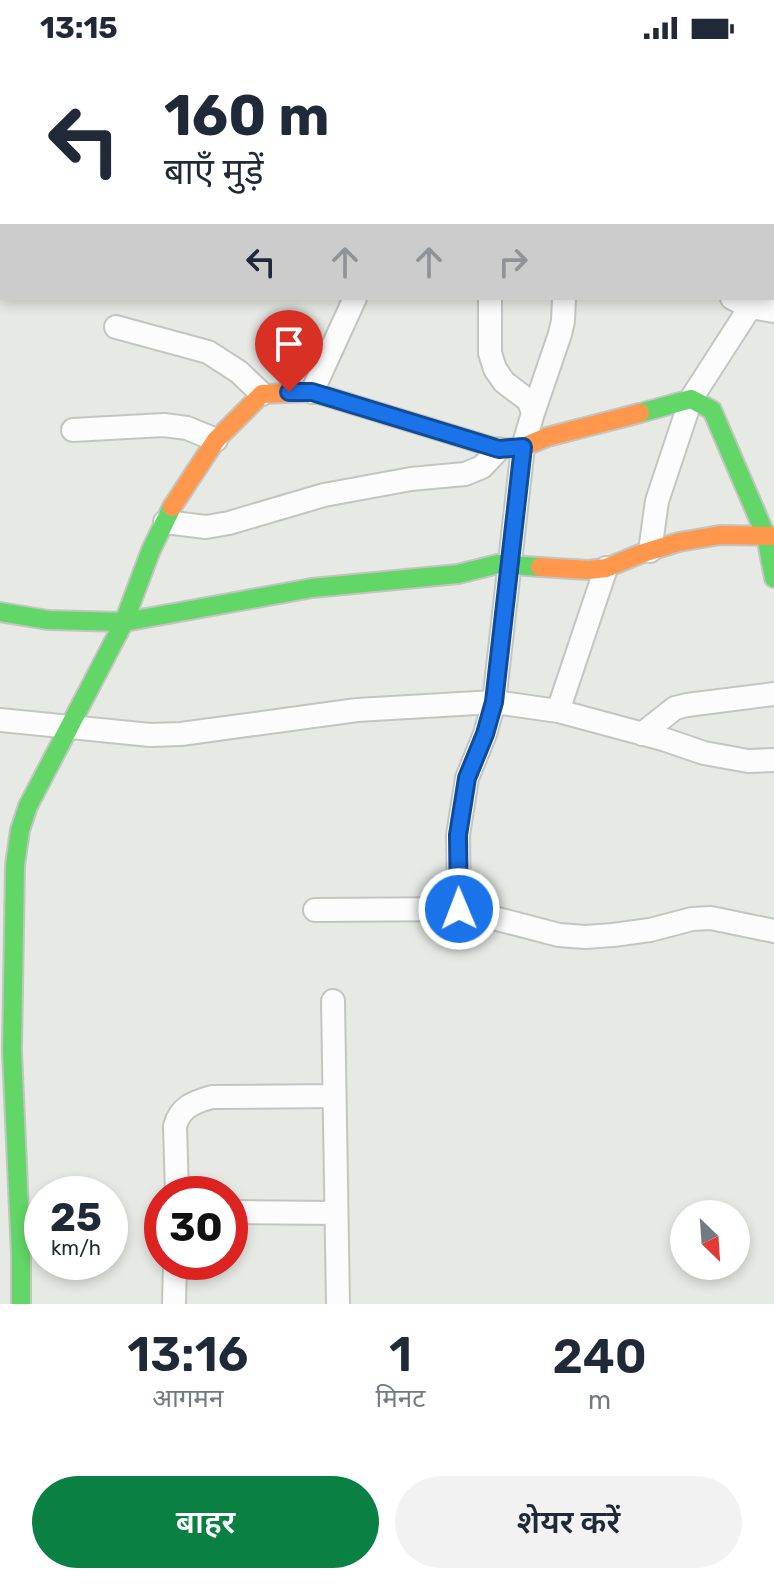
<!DOCTYPE html>
<html lang="hi">
<meta charset="utf-8">
<style>
:root{--surface:#fff;--page:#f2f2f3;--text:#1f2937;--muted:#747a83;--accent:#0b8043}
body{margin:0;font-family:Rubik,"Noto Sans Devanagari",sans-serif;background:var(--page);color:var(--text);height:100vh;display:flex;flex-direction:column;font-size:30px;white-space:nowrap}
*{box-sizing:border-box;margin:0}
p{font-size:26px;color:var(--muted)}
.icon{flex:none;width:44px;height:44px;fill:none;stroke:currentColor;stroke-width:2;stroke-linecap:round;stroke-linejoin:round}
.map{position:relative;height:1248px;overflow:hidden}
.side{display:flex;flex-direction:column;background:var(--surface);flex:1}
.side>*{flex:none}
.hud{position:absolute;left:0px;top:0px;width:774px;height:244px;box-shadow:0 4px 12px #0003;background:#fff;color:var(--text);overflow:hidden}
.needle{width:52px;rotate:155deg}
.tools{position:absolute;left:670px;top:1144px;display:grid;gap:16px}
.tools a{display:grid;place-items:center;width:80px;height:80px;border-radius:50%;background:var(--surface);box-shadow:0 4px 12px #0003;font-size:40px}
.speed{position:absolute;left:24px;top:1120px;display:flex;gap:16px;font-size:40px;font-weight:700;text-align:center}
.speed>*{display:grid;place-content:center;width:104px;height:104px;border-radius:50%;background:var(--surface);box-shadow:0 4px 12px #0003;line-height:1}
.speed small{font-size:20px;font-weight:400}
.speed .limit{border:12px solid #d22;background:#fff;color:#111}
.pin{position:absolute;display:grid;place-items:center;width:68px;height:68px;color:#fff;margin:-82px -34px;border-radius:50% 50% 50% 0;rotate:-45deg;box-shadow:0 0 8px #0007}
.pin .icon{rotate:45deg}
.me{position:absolute;width:88px;margin:-44px;rotate:359deg;stroke-linejoin:round;filter:drop-shadow(0 0 6px #0008)}
.turn{display:flex;align-items:center;gap:28px;height:168px;padding:0 32px;font-size:36px}
.turn .icon{width:104px;height:104px;stroke-width:2.5}
.turn b{display:block;font-size:56px;line-height:68px}
.lanes{display:flex;align-items:center;height:76px;padding:0 32px;background:#0003;justify-content:center;gap:40px;direction:ltr}
.lanes .off{opacity:.35}
.eta{display:flex;justify-content:space-evenly;align-items:center;height:136px;text-align:center}
.eta b{font-size:48px;font-weight:600;line-height:56px}
.action{display:flex;gap:16px;margin-top:auto;padding:16px 32px}
.action a{flex:1;height:92px;border-radius:48px;background:var(--accent);color:#fff;font-size:32px;font-weight:600;line-height:92px;text-align:center}
.action a+a{background:var(--page);color:var(--text)}
.status{display:flex;justify-content:space-between;align-items:center;height:56px;padding:0 40px;background:var(--surface);direction:ltr}
.status svg{height:22px;fill:currentColor}
.map>svg:first-child{display:block}
</style>
<div class="status"><b>13:15</b><svg viewBox="0 0 49 12"><path d="M0 12V9h3v3zM5 12V6h3v6zM10 12V3h3v9zM15 12V0h3v12zM26 1h20v11H26zM47 4h2v5h-2z"/></svg></div>
<div class="map">
<svg width="774" height="1248" viewBox="0 0 774 1248">
<rect width="100%" height="100%" fill="#e7eae4"/>
<g fill="none" stroke-linecap="round" stroke-linejoin="round">
<defs>
<path id="street" d="M5,0L6,2
M772,216L774,214
M732,242L750,251L774,255
M116,271L208,296L239,316L262,338
M312,336L355,242
M533,357L560,278L563,265L564,242
M73,374L164,369L187,372L216,384
M165,466L206,471L229,467L324,439L411,423L465,418L482,411L499,393
M650,495L657,445L691,343L756,242
M558,655L606,512
M0,664L150,679L181,678L357,654L494,646L558,655L666,684L704,697L748,705L774,704
M642,678L675,652L687,649L774,638
M459,853L458,779L467,722L485,678L494,646L523,391L533,357L529,345L504,326L495,313L490,297V242
M315,854L459,853L559,879L585,881L613,879L650,874L692,863L711,862L774,875
M333,945L338,1248
M177,1138L175,1070C180,1051 194,1046 212,1041L333,1040
M230,1156L336,1157
M174,1248L175,1206"/>
<path id="fast" d="M324,0L330,2
M772,27L774,26
M640,357L691,343L712,354L766,480L774,522
M0,556L48,564L124,566L312,532L458,518L498,508L540,511
M21,1248V1200L12,995L15,809L20,774L28,750L124,566L151,494L172,451"/>
<path id="slow" d="M172,451L216,384L262,338L312,336L499,393L523,391L547,381L640,357
M540,511L588,514L606,512L640,498L679,486L720,479L774,480"/>
</defs>
<use href="#street" stroke="#c3c5c1" stroke-width="26"/>
<use href="#fast" stroke="#c3c5c1" stroke-width="22"/>
<use href="#slow" stroke="#c3c5c1" stroke-width="22"/>
<use href="#street" stroke="#fbfcfb" stroke-width="22"/>
<use href="#fast" stroke="#63d668" stroke-width="18"/>
<use href="#slow" stroke="#ff974d" stroke-width="18"/>
</g>
<g fill="none" stroke-linecap="round" stroke-linejoin="round">
<defs>
<path id="route" d="M289,336H312L499,393L523,391L494,646L485,678L467,722L458,779L459,853"/>
</defs>
<use href="#route" stroke="#114b97" stroke-width="20"/>
<use href="#route" stroke="#1a73e8" stroke-width="14"/>
</g>
</svg>
<div class="tools">
<a><svg class="needle" viewBox="-14 -14 28 28"><path d="M0-13l5 13h-10z" fill="#e53935"/><path d="M0 13l5-13h-10z" fill="#747a83"/></svg></a>
</div>
<div class="speed"><div>25<small>km/h</small></div><div class="limit">30</div></div>
<div class="pin" style="left:289px;top:336px;background:#d93025"><svg class="icon" aria-label="arrive" viewBox="0 0 24 24"><path d="M6 21V4h12l-3 4 3 4H6"/></svg></div>
<svg class="me" style="left:459px;top:853px" viewBox="-20 -20 40 40"><circle r="17" fill="#1a73e8" stroke="#fff" stroke-width="3"/><path d="M0-11L8 9 0 5-8 9z" fill="#fff"/></svg>
<div class="hud">
<div class="turn"><svg class="icon" aria-label="left" viewBox="0 0 24 24"><path d="M17 20v-9H6M10 6l-5 5 5 5"/></svg><div><b>160 m</b>बाएँ मुड़ें</div></div>
<div class="lanes"><svg class="icon" aria-label="left" viewBox="0 0 24 24"><path d="M17 20v-9H6M10 6l-5 5 5 5"/></svg><svg class="icon off" aria-label="ahead" viewBox="0 0 24 24"><path d="M12 20V5M6 11l6-6 6 6"/></svg><svg class="icon off" aria-label="ahead" viewBox="0 0 24 24"><path d="M12 20V5M6 11l6-6 6 6"/></svg><svg class="icon off" aria-label="right" viewBox="0 0 24 24"><path d="M7 20v-9h11M14 6l5 5-5 5"/></svg></div>
</div>
</div>
<section class="side">
<div class="eta">
<div><b>13:16</b><p>आगमन</p></div>
<div><b>1</b><p>मिनट</p></div>
<div><b>240</b><p>m</p></div>
</div>
<div class="action"><a>बाहर</a><a>शेयर करें</a></div>
</section>
